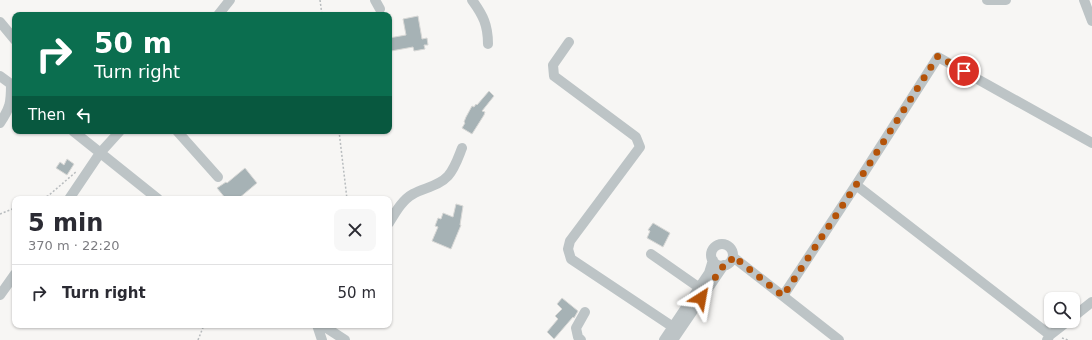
<!DOCTYPE html>
<meta charset="utf-8">
<style>
:root{--surface:#fff;--page:#f7f7f7;--text:#2b2b33;--muted:#7c7c81;--line:#e1e1e2}
body{margin:0;font-family:"DejaVu Sans",sans-serif;background:var(--page);color:var(--text);height:100vh;display:flex;flex-direction:column;font-size:15px;white-space:nowrap}
*{box-sizing:border-box;margin:0}
p{font-size:13px;color:var(--muted)}
.icon{flex:none;width:22px;height:22px;fill:none;stroke:currentColor;stroke-width:2;stroke-linecap:round;stroke-linejoin:round}
.map{position:relative;flex:1;overflow:hidden}
.sheet{position:absolute;left:12px;top:196px;width:380px;height:132px;display:flex;flex-direction:column;background:var(--surface);border-radius:8px;box-shadow:0 1px 3px #0004}
.sheet>*{flex:none}
.banner{position:absolute;left:12px;top:12px;width:380px;height:122px;border-radius:8px;box-shadow:0 1px 3px #0004;background:#0b6e4f;color:#fff;overflow:hidden}
.buttons{position:absolute;left:1044px;top:292px;display:grid;gap:8px}
.buttons a{display:grid;place-items:center;width:36px;height:36px;border-radius:8px;background:var(--surface);box-shadow:0 1px 3px #0004;font-size:20px}
.pin{position:absolute;display:grid;place-items:center;width:34px;height:34px;color:#fff;margin:-17px;border:2px solid #fff;border-radius:50%;box-shadow:0 1px 4px #0007}
.me{position:absolute;width:44px;margin:-22px;rotate:34deg;stroke-linejoin:round;filter:drop-shadow(0 0 3px #0008)}
.turn{display:flex;align-items:center;gap:14px;height:84px;padding:0 16px;font-size:18px}
.turn .icon{width:52px;height:52px;stroke-width:2.5}
.turn b{display:block;font-size:28px;line-height:34px}
.then{display:flex;align-items:center;height:38px;padding:0 16px;background:#0003;gap:8px;font-size:15px}
.round{display:grid;place-items:center;flex:none;width:42px;height:42px;border-radius:8px;background:var(--page)}
.overview{display:flex;align-items:center;justify-content:space-between;height:68px;padding:0 16px}
h1{font-size:24px;font-weight:800;line-height:30px}
ul{padding:0;list-style:none}
li{display:flex;align-items:center;gap:12px;height:56px;padding:0 16px;border-top:1px solid var(--line)}
li div{flex:1}
li b{display:block;font-size:15px}
li em{font-style:normal}
.map>svg:first-child{display:block}
</style>
<div class="map">
<svg width="1092" height="340" viewBox="0 0 1092 340">
<rect width="100%" height="100%" fill="#f7f6f4"/>
<path fill="#a6b2b5" stroke="#d8d8d6" d="M418,16L422,39L427,38L428,45H424L425,49L414,51L413,47L391,51L389,38L406,35L403,19Z
M489,91L494,96L482,111L485,112L484,115L472,134L462,128L465,123L464,122L466,117L472,106L474,107L476,104L477,105Z
M67,159L74,164L67,175L56,168L60,162L64,165Z
M245,168L257,183L238,199H226L217,188L226,182L227,183Z
M456,204L463,206L460,225H461L451,249L432,241L438,227L435,226L438,218L441,219L443,213L453,217Z
M653,223L670,233L663,247L647,238L650,231L648,230Z
M562,298L578,311L574,318L573,317L554,339L547,332L558,319L555,316L562,309L557,304Z"/>
<g fill="none" stroke-linecap="round" stroke-linejoin="round">
<path stroke="#b8bcbe" stroke-width="1.5" stroke-dasharray="2 2" stroke-linecap="butt" d="M320,0L322,15
M339,131L347,199
M39,199L48,196L77,171
M0,214L15,208
M1062,338L1068,340
M198,340L204,325"/>
<path stroke="#bdc4c6" stroke-width="10" d="M375,0L380,9
M472,0C483,15 488,25 488,44
M987,0H1006
M1084,0L1092,21
M218,15L230,0
M0,22L15,40
M569,42L553,65L554,76L636,137L640,147L570,241L568,249L571,259L673,327
M0,76L15,87
M0,123C10,108 11,103 11,85
M73,131L158,199
M177,131L218,177
M856,185L1050,335
M69,199L100,153L120,131
M389,223C395,213 402,200 413,194C424,188 439,186 448,176C455,168 458,158 462,148
M711 255a11 11 0 1 1 22 0a11 11 0 1 1-22 0Z
M651,254L704,291
M733,257L839,340
M0,295L15,274
M783,296L856,185L938,57L1092,143
M1073,317L1092,302
M317,325L322,340
M322,325L345,340
M581,340L578,337L576,328L585,312
M664,340L709,273L713,260
M673,340L724,265
M1047,340L1050,335L1068,321"/>
</g>
<g fill="none" stroke-linecap="round" stroke-linejoin="round">
<path stroke="#b45309" stroke-width="7" stroke-dasharray="0 12.6" d="M701,298L724,265L730,263L733,256L783,296L856,185L938,56L964,71"/>
</g>
</svg>
<div class="buttons">
<a><svg class="icon" aria-label="search" viewBox="0 0 24 24"><circle cx="10" cy="10" r="6"/><path d="M15 15l6 6"/></svg></a>
</div>
<div class="pin" style="left:964px;top:71px;background:#d93025"><svg class="icon" aria-label="arrive" viewBox="0 0 24 24"><path d="M6 21V4h12l-3 4 3 4H6"/></svg></div>
<svg class="me" style="left:701px;top:298px" viewBox="-20 -20 40 40"><path d="M0-17L14 15 0 8-14 15z" fill="#b45309" stroke="#fff" stroke-width="4"/></svg>
<div class="banner">
<div class="turn"><svg class="icon" aria-label="right" viewBox="0 0 24 24"><path d="M7 20v-9h11M14 6l5 5-5 5"/></svg><div><b>50 m</b>Turn right</div></div>
<div class="then">Then<svg class="icon" aria-label="left" viewBox="0 0 24 24"><path d="M17 20v-9H6M10 6l-5 5 5 5"/></svg></div>
</div>
<section class="sheet">
<div class="overview"><div><h1>5 min</h1><p>370 m · 22:20</p></div><a class="round"><svg class="icon" aria-label="close" viewBox="0 0 24 24"><path d="M6 6l12 12M18 6L6 18"/></svg></a></div>
<ul>
<li><svg class="icon" aria-label="right" viewBox="0 0 24 24"><path d="M7 20v-9h11M14 6l5 5-5 5"/></svg><div><b>Turn right</b></div><em>50 m</em></li>
</ul>
</section>
</div>
